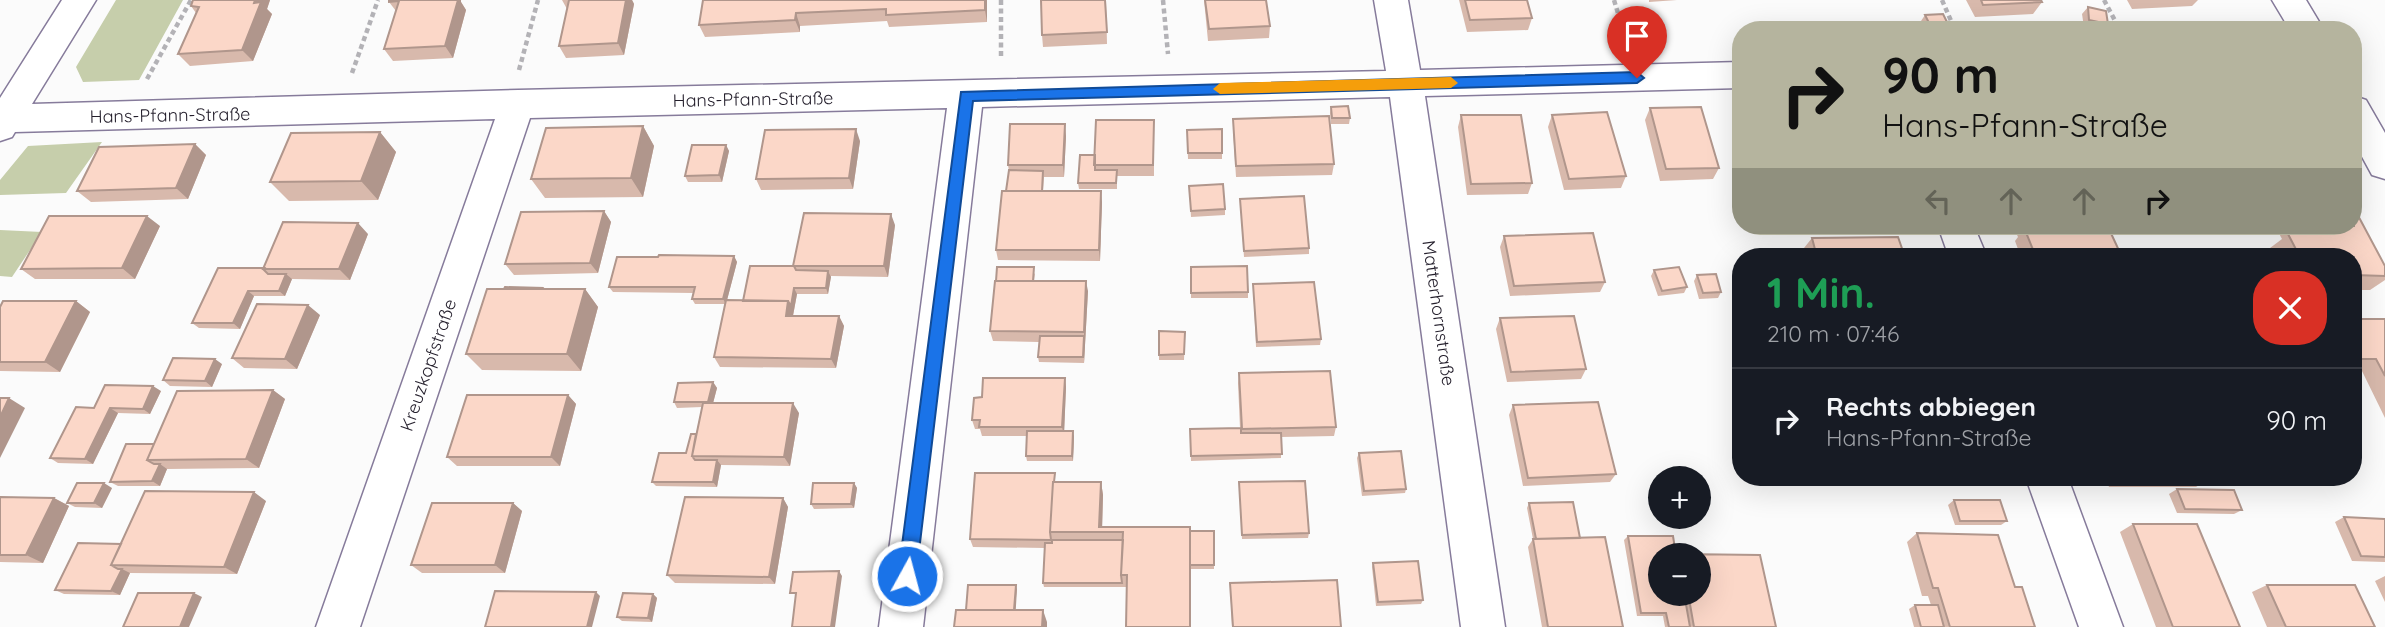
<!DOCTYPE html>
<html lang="de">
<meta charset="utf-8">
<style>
:root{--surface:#171b24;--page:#20242c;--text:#f1f3f6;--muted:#9ea1a6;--line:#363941}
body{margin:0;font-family:Quicksand,sans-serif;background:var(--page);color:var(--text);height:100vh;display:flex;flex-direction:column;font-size:26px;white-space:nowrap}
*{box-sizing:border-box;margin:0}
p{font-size:23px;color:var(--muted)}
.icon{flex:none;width:38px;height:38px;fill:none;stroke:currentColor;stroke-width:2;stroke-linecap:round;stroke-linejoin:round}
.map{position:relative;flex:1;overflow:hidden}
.drawer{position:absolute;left:1732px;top:248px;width:630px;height:238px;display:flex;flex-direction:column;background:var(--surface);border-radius:28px;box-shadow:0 7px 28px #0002}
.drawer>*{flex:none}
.top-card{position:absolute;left:1732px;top:21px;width:630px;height:214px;border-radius:28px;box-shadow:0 7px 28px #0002;background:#b5b49e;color:#111;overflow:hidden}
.buttons{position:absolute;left:1648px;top:466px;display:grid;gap:14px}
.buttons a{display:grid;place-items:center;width:63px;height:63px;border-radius:50%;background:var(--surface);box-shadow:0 7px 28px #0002;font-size:35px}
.pin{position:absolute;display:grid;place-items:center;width:60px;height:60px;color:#fff;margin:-72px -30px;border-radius:50% 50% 50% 0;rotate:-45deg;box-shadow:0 0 7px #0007}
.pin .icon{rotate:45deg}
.me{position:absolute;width:77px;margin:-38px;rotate:7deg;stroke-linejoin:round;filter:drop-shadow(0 0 5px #0008)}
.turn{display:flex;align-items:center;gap:24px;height:147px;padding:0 35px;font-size:32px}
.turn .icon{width:91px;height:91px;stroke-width:2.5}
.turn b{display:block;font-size:49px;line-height:60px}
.lanes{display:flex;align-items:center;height:66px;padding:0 35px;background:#0003;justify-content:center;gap:35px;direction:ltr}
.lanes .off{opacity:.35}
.round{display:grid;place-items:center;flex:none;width:74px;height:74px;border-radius:28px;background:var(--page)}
.head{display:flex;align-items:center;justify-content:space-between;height:119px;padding:0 35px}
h1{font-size:42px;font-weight:800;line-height:52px;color:#1e9e55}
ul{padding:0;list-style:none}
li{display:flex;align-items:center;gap:21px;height:105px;padding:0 35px;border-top:2px solid var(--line)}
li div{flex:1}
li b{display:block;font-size:26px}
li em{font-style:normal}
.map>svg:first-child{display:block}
</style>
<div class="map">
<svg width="2385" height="627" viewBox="0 0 2385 627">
<rect width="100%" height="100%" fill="#fbfbfb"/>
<path fill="#c6ceab" d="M116,0H183L139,80L83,82L76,67Z
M102,142L66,193L0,195V180L28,146Z
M0,230L42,232L12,277L0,276Z"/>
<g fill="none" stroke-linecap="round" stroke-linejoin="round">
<defs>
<path id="minor" d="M62,0H96L32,104L518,90L1386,71L1374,0H1408L1420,70L1741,62V88L1425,96L1505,627H1461L1390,97L982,107L923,627H879L947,108L530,118L360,627H316L495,119L15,132L12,137L0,141V98Z
M2272,0H2306L2324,30H2290Z
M2354,96L2366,100L2385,133V179L2372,175L2354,142Z
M1938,226H1974L1987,257H1949Z
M2026,478H2068L2123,627H2079Z"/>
</defs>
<use href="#minor" stroke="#867b9b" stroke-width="3"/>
<path stroke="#b3b2b6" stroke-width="4.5" stroke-dasharray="5 3.5" stroke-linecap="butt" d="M1001,0V59
M1163,0L1168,54
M1614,0L1627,43
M1942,0L1955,30
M2104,0L2120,30
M519,70L538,0
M352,73L378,0
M147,79L191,0"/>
<use href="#minor" fill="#fff" fill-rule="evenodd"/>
</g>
<path fill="#d8b9ac" d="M193,0H270L267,9L272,14L253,61L190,66L178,54L196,13L191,6Z
M389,0H461V2L466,10L453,58L393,61L384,49L396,11L389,2Z
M562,0H632L634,4L624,55L566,58L559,46L567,9Z
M703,0H987V22L889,27L887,21L800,26V32L705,37L699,25Z
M1106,0L1107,44L1043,47L1042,35Z
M1204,0H1266L1270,26L1269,38L1208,41Z
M1459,0H1527L1532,18L1528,30L1467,32Z
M1649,0H1677L1649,2Z
M1966,0H2041L2042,2L2033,14L1975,17Z
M2127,0H2198L2192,6L2132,9Z
M2088,7L2108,24L2103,30L2084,27L2082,14Z
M1925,15L1950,28L1949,30H1925L1921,21Z
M1741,106V135L1735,117Z
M1331,107L1350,118L1349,124H1331L1330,113Z
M1650,108L1719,168L1713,179L1660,181L1645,120Z
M1461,115L1532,183L1528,194L1467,195L1458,127Z
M1552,115L1626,176L1621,188L1564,190L1548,127Z
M1233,119L1334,164L1332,175L1236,177L1233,130Z
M1154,120V176H1117V189H1079L1078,183L1095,155Z
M643,126L654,146L643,197L545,198L531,179Z
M1222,129V159H1188L1187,130Z
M380,132L396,152L378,200L289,201L270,182Z
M1066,136L1064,177H1044L1043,191L1102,202L1100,261L998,260L996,250L1006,191L1009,171L1008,165Z
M860,141L853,189L761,190L756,179Z
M195,144L206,155L188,199L91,202L77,191Z
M726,145L729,151L722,182H688L685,176Z
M1189,186L1225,209V215L1191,217Z
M1240,199L1309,248V254L1244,257Z
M604,211L611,222L598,273L514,275L505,264Z
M895,225L888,277L831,276L828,294H797L793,316H839L844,326L836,368L720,367L714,357L726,304H695L692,299L693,293L613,292L609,287L734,256L737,262L727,300L743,301L794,266H793Z
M160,226L135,279H35L21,269Z
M2013,226H2057L2059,229L2122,257H2021L2015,241L2018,237Z
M2275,226H2354L2385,266V280L2370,290H2354V257H2275L2270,248L2282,239Z
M368,234L350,280L292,279L285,296H254L240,329L199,328L192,323L264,268Z
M1504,236L1605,282L1600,292L1510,296L1500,247Z
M1812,238L1905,257H1807L1804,248Z
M1191,267L1248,292V298H1191Z
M1654,270L1687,287L1684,293L1658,296L1651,276Z
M1035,273L1034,281L1088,291L1084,363L1039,362L1038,357L1039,342L993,341L990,331Z
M1697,275L1721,292L1718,298L1699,299L1694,281Z
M1253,284L1321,339L1320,345L1256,347Z
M543,289H585L598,307L581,371L482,370L466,354Z
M76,301L90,312L60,372L0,371V307Z
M320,315L297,369L244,368L232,358Z
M1500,318L1586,369L1581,379L1507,382L1496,329Z
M2354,319H2385V418L2361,369H2354Z
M1159,331L1185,332L1184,360H1159Z
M1741,360V379L1739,364Z
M222,364L212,387L170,386L163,380Z
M1239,373L1336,427L1334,436L1281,437V458L1191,461L1190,429L1240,428L1238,383Z
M1065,378L1066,387L1064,431L1074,436L1073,461H1027L1026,456L1027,436H982L980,429H975L972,420L982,397Z
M713,382L717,388L713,403L799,413L790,466L721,465L717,487L656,486L652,482L686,453L696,434L702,407L677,408L674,402Z
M273,390L285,399L259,468L167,469L160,486H118L110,482L154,444Z
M161,391L150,414L118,413L93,464L58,463L50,458L94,408Z
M568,395L576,404L560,466H457L447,457Z
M1513,405L1616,474L1610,482L1523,486L1509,415Z
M1359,453L1406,489L1405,493L1362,496L1357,458Z
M1893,478H1988L1981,483L1894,482Z
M2105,478H2210L2196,487H2109Z
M1057,482H1101L1103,495L1102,527H1190L1127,587H1044L1043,583L1045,548L973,547L970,539Z
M1239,482L1309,533L1308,538L1242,539Z
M854,483L857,488L854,508L814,509L811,504Z
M112,488L102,508L75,507L67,503Z
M2177,489L2242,510L2234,514L2177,513L2169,494Z
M0,497L54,498L69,506L43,563L0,562Z
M783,498L788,507L775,584L675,583L667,575Z
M1954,500L2007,521L2001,525H1955L1948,505Z
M266,501L237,574L130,573L120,595L64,594L55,590L121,544Z
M513,503L522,511L505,573H422L411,565Z
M1529,503L1580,538L1623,627H1542L1528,547L1533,539L1527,508Z
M2344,517L2385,519V562L2352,561L2335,522Z
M2133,524L2240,627H2156L2120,532Z
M1190,531H1214V569H1190Z
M1917,533L2015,587L2035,627H1914L1909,609L1915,605H1931L1928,596H1922L1907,542Z
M1628,536H1673L1676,555H1661V593H1699V555H1679L1680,554L1760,555L1776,627H1665L1663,616H1637L1624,540Z
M1373,563L1423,600L1421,604L1376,606L1372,567Z
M2385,576V602L2375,581Z
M1230,583L1341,627H1232Z
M2267,585L2375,627H2267L2252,592Z
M653,594L657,598L652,622L622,621L617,617Z"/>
<path fill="#b0968c" d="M255,0H270L267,9L272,14L253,61L242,50Z
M451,0H461V2L466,10L453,58L445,46Z
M624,0H632L634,4L624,55L618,43Z
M985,0H987V22L985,10Z
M796,13L800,26V32L795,20Z
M1065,124L1066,136L1064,177L1063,165Z
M643,126L654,146L643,197L631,178Z
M856,129L860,141L853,189L849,178Z
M380,132L396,152L378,200L361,181Z
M195,144L206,155L188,199L176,188Z
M726,145L729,151L722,182L719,175Z
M1101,191L1102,202L1100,261L1099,250Z
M604,211L611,222L598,273L590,263Z
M891,214L895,225L888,277L884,266Z
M147,216L160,226L135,279L122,268Z
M358,223L368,234L350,280L339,269Z
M734,256L737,262L726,304L723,299Z
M828,271L831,277L828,294L826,288Z
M286,274L292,279L285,296L279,291Z
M1086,281L1088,291L1084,363V332Z
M794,288L797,294L791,326L786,316L788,301Z
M585,289L598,307L581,371L567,354Z
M248,291L254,296L240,329L233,323Z
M76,301L90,312L60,372L45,362Z
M308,305L320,315L297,369L285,359Z
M839,316L844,326L836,368L831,359Z
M215,359L222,364L212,387L205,381Z
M1065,378L1066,387L1064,436L1062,427Z
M713,382L717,388L712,407L708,402Z
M153,386L161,391L150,414L143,409Z
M273,390L285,399L259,468L246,459Z
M568,395L576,404L560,466L551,457Z
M9,398L25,408L0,458V417Z
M793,403L799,413L790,466L784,457Z
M110,408L118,413L93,464L85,459Z
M1073,431L1074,436L1073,461L1072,456Z
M717,460L721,465L717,487L713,482Z
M160,464L167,469L160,486L152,481Z
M1101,482L1103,495L1102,532L1099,527Z
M104,483L112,488L102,508L94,503Z
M854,483L857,488L854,508L851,504Z
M254,492L266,501L237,574L224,567Z
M54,498L69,506L43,563L26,555Z
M783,498L788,507L775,584L769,577Z
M513,503L522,511L505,573L495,565Z
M122,569L130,573L120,595L111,591Z
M839,571L842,576L835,627H831Z
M1016,585L1017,589L1015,622L1014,618Z
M596,592L600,596L592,627H587Z
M194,593L202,597L189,627H180Z
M653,594L657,598L652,622L648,618Z
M1043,610L1047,622V627H1042Z"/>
<path fill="#fbd7c8" stroke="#b0968c" stroke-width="2" d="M193,0H255L254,3L261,2L242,50L178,54L199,7L191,6Z
M389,0H458L445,46L384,49L399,1L389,2Z
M569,0H626L618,43L559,46Z
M703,0H985V10L886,15V9L796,13L795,20L699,25Z
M1041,0H1105L1107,32L1042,35Z
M1205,0H1266L1270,26L1209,29Z
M1465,0H1527L1532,18L1470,20Z
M1981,0H2041L2042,2L1983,5Z
M2088,7L2106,11L2108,24L2089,20Z
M1943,14L1950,28L1932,29L1925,15Z
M1348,106L1350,118H1332L1331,107Z
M1701,107L1719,168L1666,169L1650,108Z
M1607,112L1626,176L1569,179L1552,115Z
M1461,115H1521L1532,183L1471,184Z
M1329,116L1334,164L1236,166L1233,119Z
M1096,120H1154L1153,165H1094Z
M1010,124H1065L1063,165H1008Z
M643,126L631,178L531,179L546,128Z
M856,129L849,178L756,179L765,130Z
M1222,129V153H1188L1187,130Z
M380,132L361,181L270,182L291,133Z
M195,144L176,188L77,191L99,147Z
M692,145H726L719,175L685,176Z
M1080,155H1095V170H1117L1116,183H1078Z
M1009,170L1043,171L1042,191H1006Z
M1223,184L1225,209L1191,211L1189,186Z
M1002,191H1101L1099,250H996Z
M1304,196L1309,248L1244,251L1240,199Z
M2354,208L2385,266V276L2354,275V257H2300L2288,234L2304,232L2301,226H2354Z
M604,211L590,263L505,264L521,212Z
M804,213L891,214L884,266H793Z
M49,216H147L122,268L21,269Z
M283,222L358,223L339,269H263Z
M2021,226H2057L2059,229L2025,230L2023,232Z
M2109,229L2122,257H2036L2025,230Z
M1593,233L1605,282L1514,286L1504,236Z
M1898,237L1905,257H1817L1812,238Z
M659,255L734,256L723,299H692L695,287H609L617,257H658Z
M750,266H794L796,270L828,271L826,288H794L791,306L788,301H743Z
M1247,266L1248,292L1191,293V267Z
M997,267H1034L1033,281H996Z
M1679,267L1687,287L1662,291L1654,270Z
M218,268H264L263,269L268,274H286L279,291H248L233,323H192Z
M1716,274L1721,292L1703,293L1697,275Z
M995,281H1086L1084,332L990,331Z
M1314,282L1321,339L1257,342L1253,284Z
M505,287L542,288L541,289H504Z
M487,289H585L567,354H466Z
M726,300L788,301L786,316H839L831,359L714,357Z
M3,301H76L45,362H0V307Z
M257,304L308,305L285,359L232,358Z
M1574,316L1586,369L1511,372L1500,318Z
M2354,319H2385V376L2376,359H2354Z
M1159,331L1185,332L1184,354L1159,355Z
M1040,336H1084L1083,357H1038Z
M173,358L215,359L205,381L163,380Z
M1330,371L1336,427L1242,429L1239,373Z
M983,378H1065L1062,427H979L980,420H972L974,398L982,397Z
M713,382L708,402H674L678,383Z
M105,385L153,386L143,409L110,408L85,459L50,458L76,407L94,408Z
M273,390L246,459L147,460L177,391Z
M467,395H568L551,457H447Z
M0,398H9L0,417Z
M1598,402L1616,474L1528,478L1513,405Z
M703,403H793L784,457L692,456Z
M1241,428V433H1281L1282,454L1191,456L1190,429Z
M1027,431H1073L1072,456H1026Z
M691,434H696L692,456L695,460H717L713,482H652L659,453H686Z
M126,444H154L147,460L154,464H160L152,481L110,482Z
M1401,451L1406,489L1364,491L1359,453Z
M975,473H1055L1054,482H1053L1050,532L1051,540L970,539Z
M2121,478H2210L2122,479Z
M1305,481L1309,533L1242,535L1239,482Z
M1053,482H1101L1099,527H1190V627H1126L1127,575H1121L1123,532H1050Z
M77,483H104L94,503H67Z
M813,483H854L851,504H811Z
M2177,489L2234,490L2242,510L2185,509Z
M145,491L254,492L224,567L111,565Z
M0,497L54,498L26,555H0Z
M685,497L783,498L769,577L667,575Z
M1954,500H2000L2007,521H1960Z
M1573,502L1580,538L1536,539L1529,503Z
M432,503H513L495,565H411Z
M2344,517L2385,519V557L2361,556Z
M2133,524H2197L2240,627H2173Z
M1190,531H1214V565H1190Z
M1917,533L1998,535L2015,587H2022L2035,627H1950L1938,588H1933Z
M1628,536H1673L1676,555H1661V593H1684L1690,627H1669L1666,613H1641Z
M1605,537L1623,627H1548L1533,539Z
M1052,540H1123L1121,575L1122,583H1043L1045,543H1052Z
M78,543L121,544L111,565L118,569H122L111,591L55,590Z
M1680,554L1760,555L1776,627H1694L1688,593H1699V555H1681Z
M1418,561L1423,600L1378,602L1373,563Z
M839,571L831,627H792L796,593H790L793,572Z
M1337,580L1341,627H1233L1230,583Z
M968,585H1016L1014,610H966Z
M2267,585H2355L2375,627H2286Z
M495,591L596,592L587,627H485Z
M138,593H194L180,627H123Z
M623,593L653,594L648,618L617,617Z
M1915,605H1938L1944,627H1921Z
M956,610H1043L1042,627H954Z"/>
<path fill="#1a73e8" stroke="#114b97" stroke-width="2" d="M1637,72L1644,78L1637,83L973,101L916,576L914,582L907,585L901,582L898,576L961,92Z"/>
<path fill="#f59e0b" d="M1451,77L1458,83L1451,88L1220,94L1213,89L1220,83Z"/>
<g text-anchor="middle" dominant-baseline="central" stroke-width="5" stroke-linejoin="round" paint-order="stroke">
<g font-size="18" fill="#231e2b" stroke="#fff">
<text transform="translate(753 99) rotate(-1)">Hans-Pfann-Straße</text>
<text transform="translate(170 115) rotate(-1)">Hans-Pfann-Straße</text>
<text transform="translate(1439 313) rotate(82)">Matterhornstraße</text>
<text transform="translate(428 365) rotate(-71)">Kreuzkopfstraße</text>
</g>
</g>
</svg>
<div class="buttons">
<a>+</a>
<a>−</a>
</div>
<div class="pin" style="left:1637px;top:78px;background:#d93025"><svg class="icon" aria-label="arrive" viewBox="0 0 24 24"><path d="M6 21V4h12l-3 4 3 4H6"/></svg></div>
<svg class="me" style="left:907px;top:576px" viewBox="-20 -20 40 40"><circle r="17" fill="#1a73e8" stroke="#fff" stroke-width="3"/><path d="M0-11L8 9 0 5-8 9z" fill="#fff"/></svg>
<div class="top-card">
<div class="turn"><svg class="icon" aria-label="right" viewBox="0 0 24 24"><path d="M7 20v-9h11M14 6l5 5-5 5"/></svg><div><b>90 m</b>Hans-Pfann-Straße</div></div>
<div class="lanes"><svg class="icon off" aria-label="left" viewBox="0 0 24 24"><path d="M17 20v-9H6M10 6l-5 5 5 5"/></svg><svg class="icon off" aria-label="ahead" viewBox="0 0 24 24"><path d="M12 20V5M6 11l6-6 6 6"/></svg><svg class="icon off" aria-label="ahead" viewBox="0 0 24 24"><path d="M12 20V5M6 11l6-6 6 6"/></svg><svg class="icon" aria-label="right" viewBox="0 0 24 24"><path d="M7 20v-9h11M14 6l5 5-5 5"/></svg></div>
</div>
<section class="drawer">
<div class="head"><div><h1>1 Min.</h1><p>210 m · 07:46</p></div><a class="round" style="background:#d93025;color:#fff"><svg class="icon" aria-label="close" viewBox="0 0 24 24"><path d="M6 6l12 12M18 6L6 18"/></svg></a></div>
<ul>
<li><svg class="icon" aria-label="right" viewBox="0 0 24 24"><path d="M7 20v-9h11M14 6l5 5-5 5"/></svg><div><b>Rechts abbiegen</b><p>Hans-Pfann-Straße</p></div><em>90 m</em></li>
</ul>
</section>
</div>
